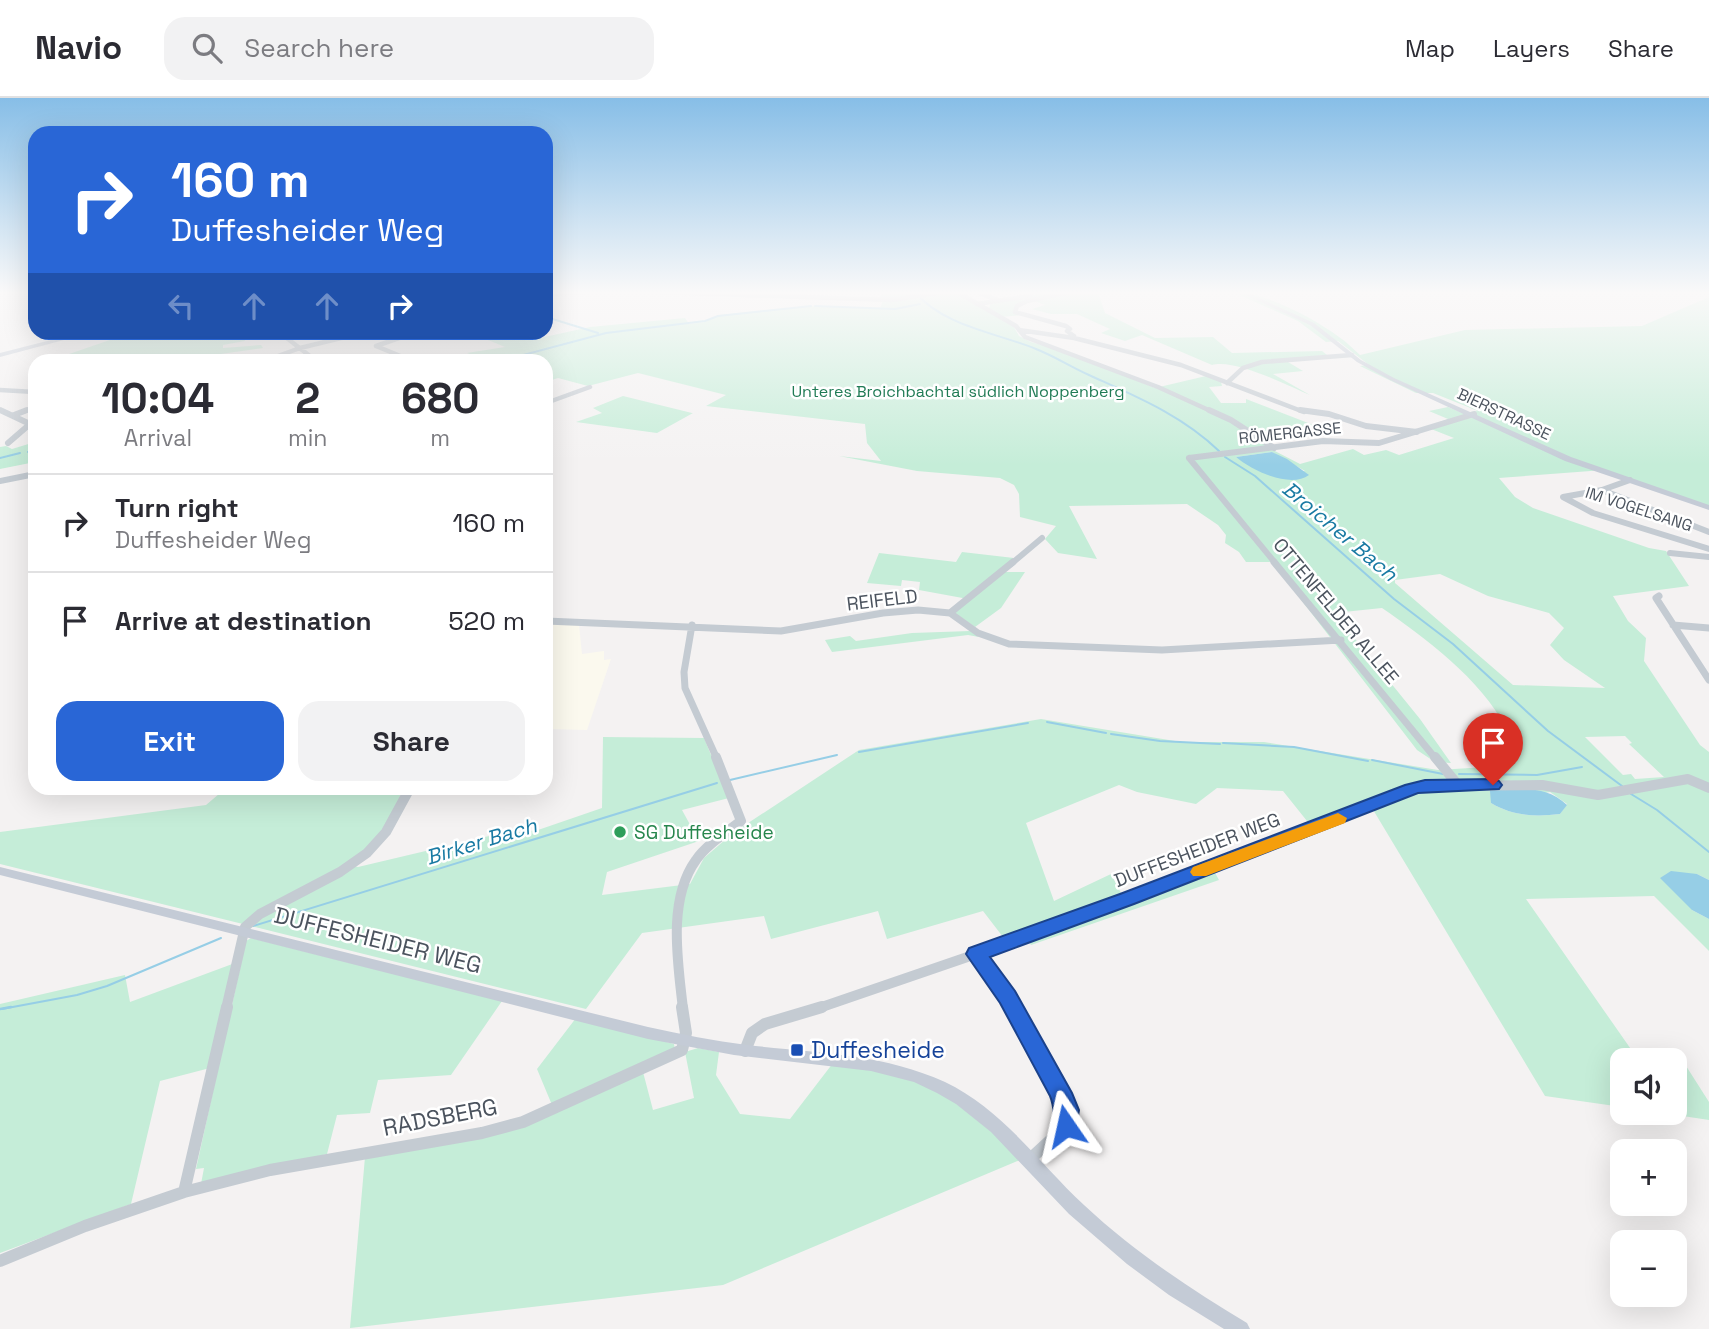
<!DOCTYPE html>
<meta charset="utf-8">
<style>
:root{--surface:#fff;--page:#f2f2f3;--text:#2b2b33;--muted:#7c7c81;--line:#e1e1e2;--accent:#2966d6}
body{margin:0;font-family:"Space Grotesk",sans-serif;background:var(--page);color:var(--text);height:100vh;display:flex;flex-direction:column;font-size:26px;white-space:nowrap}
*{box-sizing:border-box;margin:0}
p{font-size:23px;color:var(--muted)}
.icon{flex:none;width:38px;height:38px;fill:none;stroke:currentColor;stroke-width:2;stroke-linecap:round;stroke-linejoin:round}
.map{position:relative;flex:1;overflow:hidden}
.sheet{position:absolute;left:28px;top:256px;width:525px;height:441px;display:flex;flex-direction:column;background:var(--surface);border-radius:21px;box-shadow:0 7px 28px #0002}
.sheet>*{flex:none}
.banner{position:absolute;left:28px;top:28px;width:525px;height:214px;border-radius:21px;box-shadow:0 7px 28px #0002;background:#2966d6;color:#fff;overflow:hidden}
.fabs{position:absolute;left:1610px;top:950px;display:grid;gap:14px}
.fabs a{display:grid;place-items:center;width:77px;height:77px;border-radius:14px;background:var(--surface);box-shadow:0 7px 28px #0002;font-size:35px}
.pin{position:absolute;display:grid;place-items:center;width:60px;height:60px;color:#fff;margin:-72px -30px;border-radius:50% 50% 50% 0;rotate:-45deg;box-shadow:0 0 7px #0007}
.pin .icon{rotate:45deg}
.me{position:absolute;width:77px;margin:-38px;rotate:349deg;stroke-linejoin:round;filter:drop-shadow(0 0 5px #0008)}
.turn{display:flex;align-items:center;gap:24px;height:147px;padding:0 28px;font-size:32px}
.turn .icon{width:91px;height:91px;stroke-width:2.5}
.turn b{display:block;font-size:49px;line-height:60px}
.lanes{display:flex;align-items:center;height:66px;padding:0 28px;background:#0003;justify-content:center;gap:35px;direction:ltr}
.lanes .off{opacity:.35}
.eta{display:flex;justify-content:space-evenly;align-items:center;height:119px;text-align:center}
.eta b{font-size:42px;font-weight:600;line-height:49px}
.primary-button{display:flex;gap:14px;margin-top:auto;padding:14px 28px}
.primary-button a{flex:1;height:80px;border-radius:21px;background:var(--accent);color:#fff;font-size:28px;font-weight:600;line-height:80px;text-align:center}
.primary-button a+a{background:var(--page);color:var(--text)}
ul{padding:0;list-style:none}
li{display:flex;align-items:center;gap:21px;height:98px;padding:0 28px;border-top:2px solid var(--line)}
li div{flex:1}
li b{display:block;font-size:26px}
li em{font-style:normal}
header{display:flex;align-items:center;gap:42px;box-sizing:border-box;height:98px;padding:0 35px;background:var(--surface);border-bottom:2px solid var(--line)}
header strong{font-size:33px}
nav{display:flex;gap:38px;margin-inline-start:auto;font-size:24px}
.search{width:490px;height:63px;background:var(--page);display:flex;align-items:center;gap:18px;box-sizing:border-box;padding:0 24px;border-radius:21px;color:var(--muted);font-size:26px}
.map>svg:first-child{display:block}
</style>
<header>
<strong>Navio</strong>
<div class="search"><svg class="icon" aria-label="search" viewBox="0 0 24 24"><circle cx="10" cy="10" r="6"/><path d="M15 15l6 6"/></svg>Search here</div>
<nav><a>Map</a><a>Layers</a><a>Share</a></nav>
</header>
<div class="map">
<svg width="1709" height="1231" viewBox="0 0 1709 1231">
<rect width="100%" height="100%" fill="#f4f2f2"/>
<path fill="#fbf9ee" d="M553,525L579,527L582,556L604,553V562L611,561L587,632L546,631V536Z"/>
<path fill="#c5edd8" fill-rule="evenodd" d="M882,194H955L989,210L991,204L1041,196L1038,194H1098L1105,215L1155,240L1213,239L1232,255L1322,253L1327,257L1283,261L1303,273L1273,276L1310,297C1289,288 1234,260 1212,267L1142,237L1125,243L1101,235L1110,231L1077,216H1051L1032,211L1045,207L1032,202L1019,206L1017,215L1025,217L999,219L1014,229L1019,238L1031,244L1067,254L1155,290L1206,278L1221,284L1222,288L1209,289L1221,305H1246V301L1321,330L1296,340L1261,332L1249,335L1267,349L1300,366L1353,351L1364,357L1386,352L1399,357L1454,340L1426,329L1448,321L1429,313L1448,309L1462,315L1478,313L1433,295H1416L1360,268L1369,267L1338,243L1326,244L1298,223L1233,194C1265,194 1313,220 1339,239C1347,244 1353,251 1360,257L1465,232L1642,228L1709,199V408L1604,372L1499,380L1515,399L1533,410L1649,450L1666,453L1689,488L1613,498L1628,523L1646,540L1644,563L1700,647L1709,654V782L1697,776L1692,812L1709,821V853L1654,798L1526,801L1635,957L1681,960L1709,1004V1022L1663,1015H1675V962H1622V1009L1545,998L1369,705L1311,728L1283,693L1217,690L1196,706L1137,694L1119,687L1026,725L1054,803L1111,776L1122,797L1209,764L1219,782L1031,847L1021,833L1003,839L983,813L887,841L878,813L771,841L764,818L642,835L586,911L0,766V734L206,707L226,690H404L383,733L349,767L358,769L489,738L538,732L602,710L603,639L704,640L729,700L682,712L699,743L607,774L602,797L690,786L704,760L733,735L859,652L1041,621L1181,644H1264L1438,672L1502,668L1515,660C1512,650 1510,638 1505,629C1482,582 1424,539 1382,510L1334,515L1420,621L1451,665L1435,664L1417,652L1272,464H1246L1239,454L1225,445L1226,437L1218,427L1187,406L1069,408L1097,461L1058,455L1045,441L1056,428L1020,419L1019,396L1014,387L1000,380L917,373L839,358L881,363L867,345L865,326L706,308L726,297L638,275L588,288L558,280L546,284V262H486L467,255L505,249L488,242L513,235H526L540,240L590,229L685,220L689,226L705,224L719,217L811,208L880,210L883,203L879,202ZM1272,354L1305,373L1261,374L1236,359ZM1440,476L1488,498L1549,515L1564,530L1550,547L1564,562L1605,590L1513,587L1395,485V482ZM1625,638L1632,645L1629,646L1664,679L1635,681L1631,676L1623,677L1585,639ZM1550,694L1567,706L1560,716C1535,719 1513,718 1491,705Z
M173,235H192L194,237L213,235L218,239L243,235L245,243L223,247V250L261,247L263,250L178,262H52L127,236L139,242Z
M623,298L692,315H693L657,335L576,324L602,315L593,310Z
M35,344V364L0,371V349L6,348L12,351Z
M962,454L1014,460L1004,474H1025L1001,510L975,529L955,515L968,501L919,492L920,484L902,482L901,488L867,485L879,455L956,464Z
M970,533L979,539L968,537L832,554L825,542L850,538L856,543L912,535Z
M251,840L502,903L451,977L378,982L370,1015L337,1017L327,1056L201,1086L204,1070L196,1071L246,843Z
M235,865L210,970L160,983L131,1106L0,1155V906L125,877L130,904Z
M576,920L674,946L675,952L552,1007L537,971Z
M698,950L719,954L716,977L740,1016L790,1021L833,965C856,970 880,972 903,978C948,989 990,1029 1020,1062L723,1187L350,1230L365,1059L481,1040L643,974L653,1012L694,1000L685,954Z"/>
<path fill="#96cee6" d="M1272,354L1287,361L1309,377C1290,391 1251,372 1236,359Z
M1499,691C1525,691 1547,688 1567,707L1560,716C1535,719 1513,718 1491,705L1490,693Z
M1671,773L1697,776L1709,782V821L1692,812L1660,780Z"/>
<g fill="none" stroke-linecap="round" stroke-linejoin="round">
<path stroke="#96cee6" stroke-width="2" d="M915,194C943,228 997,235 1036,251C1054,258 1071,269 1089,277C1135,298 1182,317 1219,353
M815,208L895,211L920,206
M546,219L598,235
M504,262L606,235L705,223L718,218L811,208
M28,354L35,352
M1225,359L1255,378L1394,501L1453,546L1548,633L1622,688
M0,360L20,355
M1047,624L1106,635
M1111,636L1160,643L1220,646
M1223,645L1294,649L1368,663
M859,654L1028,625
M1372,662L1443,676
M1459,676L1537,677L1582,669
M730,682L837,657
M1631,696L1657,712L1709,754
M253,828L717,685
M2,911L77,897L107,888L221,840"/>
<path stroke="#96cee6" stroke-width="2.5" d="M0,911L11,909"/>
<path stroke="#c4cbd2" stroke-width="4.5" d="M657,194L892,202L943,194
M957,194L1016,228L1025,239L1158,289L1213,314
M1069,194L1027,203L1017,208L1015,214L1066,228L1070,231L1067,233L1074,238
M979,195L1000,203
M546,196L586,194
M977,206L1030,198
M1019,232L1074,240L1181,267L1304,314
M279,234L315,262
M375,234L402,239L376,248
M376,248L410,262
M267,262L300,250L366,234
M1227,285L1243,270L1262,264L1352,257
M0,292L35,294
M546,305L590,289
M0,312L4,314
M23,314L35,309"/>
<path stroke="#c4cbd2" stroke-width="6" d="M0,312L30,326L8,345
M1209,312L1231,322L1274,350
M1300,312L1329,316L1366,328L1417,334
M14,317L27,312
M1189,360L1276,466
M1189,360L1323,343L1379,345L1474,316
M1630,382L1602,392L1563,399L1593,415L1709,451
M0,383L35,376
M1602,392L1709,434
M1670,455L1709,459
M1011,466L1042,440"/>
<path stroke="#c4cbd2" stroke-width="7" d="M1274,464L1436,661
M1659,498L1656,500L1709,582
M950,515L1013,464
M546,523L781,533L883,515L918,512L950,515L978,535L1009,546L1162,552L1341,542
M692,527L684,574L685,590L717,661
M1673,527L1709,530"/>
<path stroke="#c4cbd2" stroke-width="10" d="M1435,659L1458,687
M977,856L1014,911
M226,911L245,829L260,816L340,774L367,755L386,734L410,690
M683,911C678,865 667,802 696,762C707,746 726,735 741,723L716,659
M816,911L1014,843L1411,691L1425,688L1542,687L1598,697L1688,681L1709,690"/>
<path stroke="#c4cbd2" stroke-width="12" d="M1013,909L1068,1012L1066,1028L1029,1062
M745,953L752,935L765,926L822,909
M184,1094L227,909
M0,1163L85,1128L184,1094L270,1072L482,1035L523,1024L682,952L686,935L682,909"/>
<path fill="#c4cbd6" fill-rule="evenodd" d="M1239,194H1246L1314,225L1361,262L1394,280L1571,359L1709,407V412L1565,363L1390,282L1357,264L1310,227Z
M82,234H94L0,259V255Z
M0,769L648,929C681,936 714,943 747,947C815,955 882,955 945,984C1002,1011 1039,1065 1084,1107C1133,1153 1189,1190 1247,1225L1250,1231H1224L1169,1197L1127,1166L1069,1116L991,1034L956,1006L937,995L914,984L871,973L734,957L648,941L0,777Z"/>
</g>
<linearGradient id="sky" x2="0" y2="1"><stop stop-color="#87bee7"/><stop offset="0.53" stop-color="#faf9f9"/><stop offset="1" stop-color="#faf9f9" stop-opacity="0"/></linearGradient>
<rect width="1709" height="367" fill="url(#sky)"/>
<path fill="#2966d6" stroke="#1b428b" stroke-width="2" d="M1493,681L1499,683L1502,687L1499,691L1418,695L1134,806L990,859L1015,893L1072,995L1079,1012L1075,1035L1066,1038L1058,1035C1052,1023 1056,1012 1050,998L1000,905L966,856L969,850L1120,796L1405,687L1425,682Z"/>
<path fill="#f59e0b" d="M1338,715L1347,720L1345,725L1206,778H1193L1190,774L1193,769Z"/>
<circle fill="#2e9e5b" stroke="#fff" stroke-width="2.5" cx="620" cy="734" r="7"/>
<rect fill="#1a4fb4" stroke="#fff" stroke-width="2.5" x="790" y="945" width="14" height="14" rx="3.5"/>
<g text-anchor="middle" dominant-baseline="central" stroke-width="5" stroke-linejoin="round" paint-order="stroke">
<g font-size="16" fill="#207b55" stroke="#fff">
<text x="958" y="293">Unteres Broichbachtal südlich Noppenberg</text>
</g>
<g font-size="16" fill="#4b535e" stroke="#fff">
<text transform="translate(1504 316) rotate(25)">BIERSTRASSE</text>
<text transform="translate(1290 335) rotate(-6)">RÖMERGASSE</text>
<text transform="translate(1639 411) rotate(18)">IM VOGELSANG</text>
</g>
<g font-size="19" fill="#4b535e" stroke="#fff">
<text transform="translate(882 502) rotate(-7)">REIFELD</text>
<text transform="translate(1336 513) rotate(50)">OTTENFELDER ALLEE</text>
<text transform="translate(1197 752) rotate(-21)">DUFFESHEIDER WEG</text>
</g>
<g font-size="19" fill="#27864d" stroke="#fff" text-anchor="start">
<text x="634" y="734">SG Duffesheide</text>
</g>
<g font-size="21" font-style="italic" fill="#197aa3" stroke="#fff">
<text transform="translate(1340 433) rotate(40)">Broicher Bach</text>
<text transform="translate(481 743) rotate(-17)">Birker Bach</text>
</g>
<g font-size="23" fill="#4b535e" stroke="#fff">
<text transform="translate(378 842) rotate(14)">DUFFESHEIDER WEG</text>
<text transform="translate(440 1019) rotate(-11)">RADSBERG</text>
</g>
<g font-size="23" fill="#164399" stroke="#fff" text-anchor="start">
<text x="811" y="952">Duffesheide</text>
</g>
</g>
</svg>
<div class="fabs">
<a><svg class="icon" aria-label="sound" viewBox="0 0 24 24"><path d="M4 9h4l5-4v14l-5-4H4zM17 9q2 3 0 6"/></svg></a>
<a>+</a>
<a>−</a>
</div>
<div class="pin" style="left:1493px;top:687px;background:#d93025"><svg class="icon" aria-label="arrive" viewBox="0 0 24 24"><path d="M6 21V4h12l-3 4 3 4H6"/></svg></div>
<svg class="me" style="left:1066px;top:1028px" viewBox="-20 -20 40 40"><path d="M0-17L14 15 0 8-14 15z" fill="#2966d6" stroke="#fff" stroke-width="4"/></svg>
<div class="banner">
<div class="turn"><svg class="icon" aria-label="right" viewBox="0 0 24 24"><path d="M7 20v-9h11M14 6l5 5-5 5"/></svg><div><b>160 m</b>Duffesheider Weg</div></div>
<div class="lanes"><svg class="icon off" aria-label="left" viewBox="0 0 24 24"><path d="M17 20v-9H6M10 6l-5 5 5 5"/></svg><svg class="icon off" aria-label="ahead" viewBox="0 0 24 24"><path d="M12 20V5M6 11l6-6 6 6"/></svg><svg class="icon off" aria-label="ahead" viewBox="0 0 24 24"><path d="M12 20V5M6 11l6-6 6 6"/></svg><svg class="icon" aria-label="right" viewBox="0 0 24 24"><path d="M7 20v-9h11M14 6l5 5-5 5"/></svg></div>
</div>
<section class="sheet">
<div class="eta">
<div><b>10:04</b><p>Arrival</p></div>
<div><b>2</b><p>min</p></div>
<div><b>680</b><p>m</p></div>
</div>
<ul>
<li><svg class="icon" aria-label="right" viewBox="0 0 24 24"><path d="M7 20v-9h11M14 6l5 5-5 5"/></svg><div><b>Turn right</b><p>Duffesheider Weg</p></div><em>160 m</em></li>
<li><svg class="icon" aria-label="arrive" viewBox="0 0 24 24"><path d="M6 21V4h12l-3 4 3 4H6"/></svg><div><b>Arrive at destination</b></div><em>520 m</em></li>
</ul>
<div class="primary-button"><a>Exit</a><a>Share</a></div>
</section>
</div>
